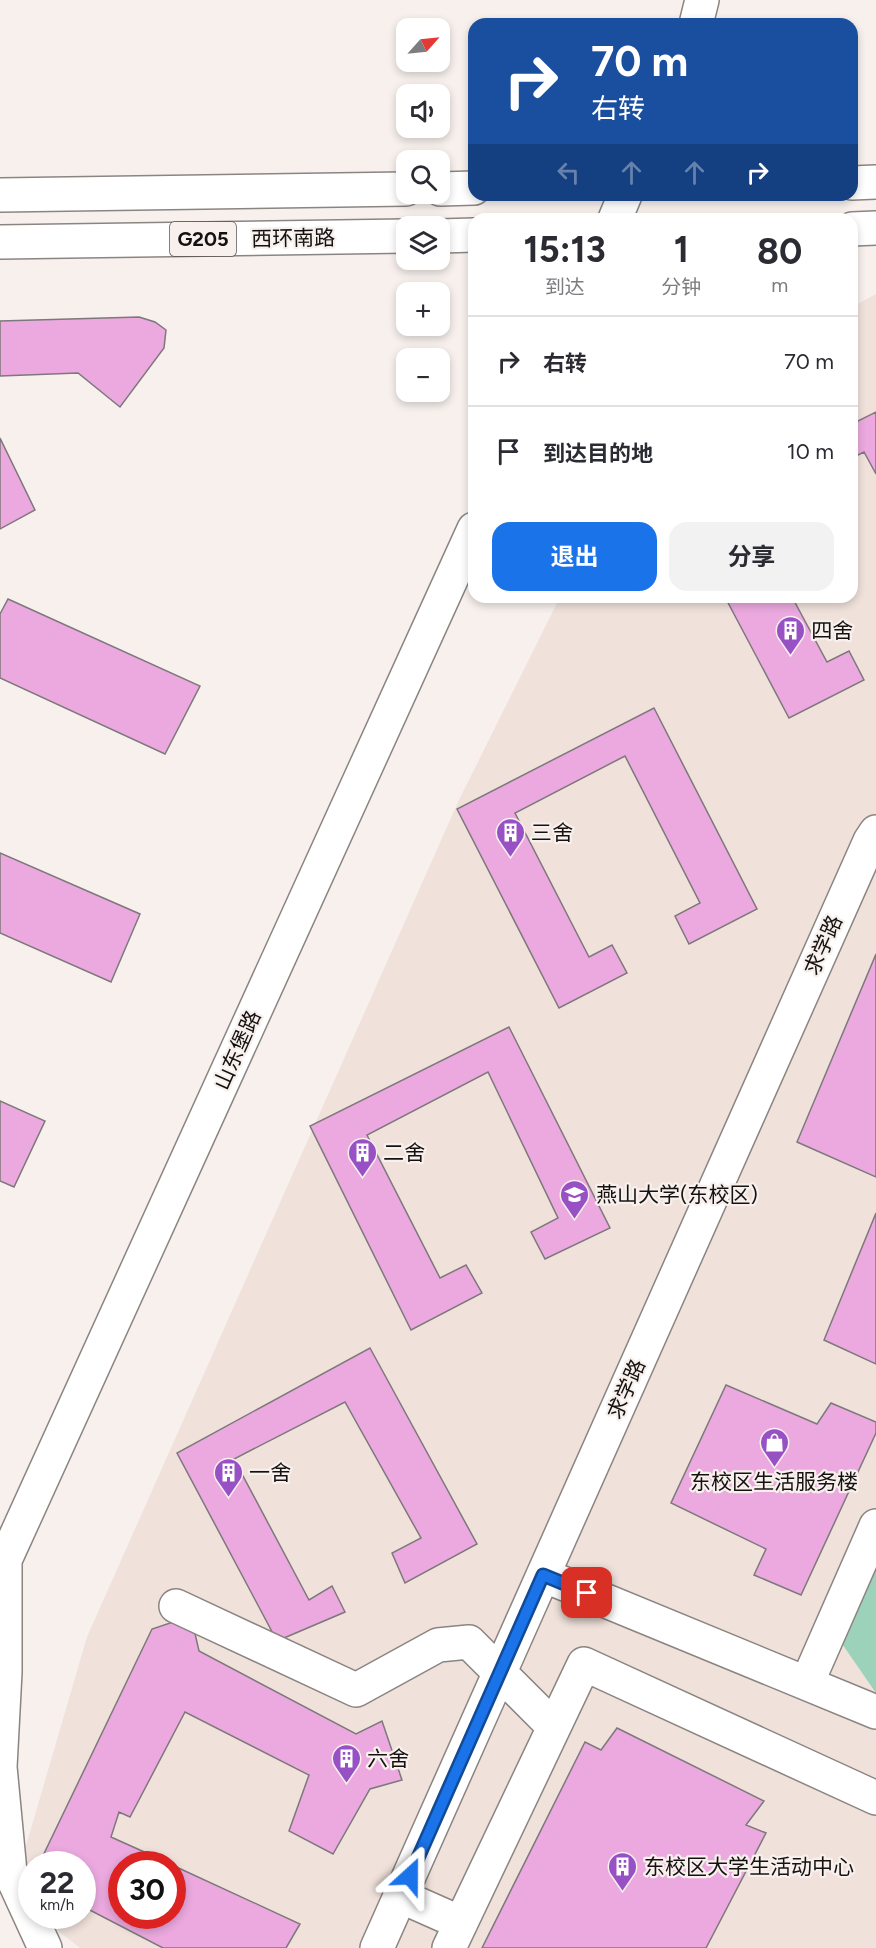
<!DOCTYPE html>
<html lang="zh">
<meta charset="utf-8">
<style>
:root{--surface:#fff;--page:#f2f2f3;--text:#2b2b33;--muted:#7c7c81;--line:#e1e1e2;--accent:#1a73e8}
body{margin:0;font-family:Figtree,"Noto Sans SC",sans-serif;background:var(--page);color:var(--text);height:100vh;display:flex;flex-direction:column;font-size:22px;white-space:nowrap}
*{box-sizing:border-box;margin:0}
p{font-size:20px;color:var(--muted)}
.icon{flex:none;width:33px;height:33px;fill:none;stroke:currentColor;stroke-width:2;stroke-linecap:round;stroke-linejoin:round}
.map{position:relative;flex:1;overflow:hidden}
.details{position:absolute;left:468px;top:213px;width:390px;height:390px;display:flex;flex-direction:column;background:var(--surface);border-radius:18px;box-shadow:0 3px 9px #0003}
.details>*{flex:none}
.banner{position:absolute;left:468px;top:18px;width:390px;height:183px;border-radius:18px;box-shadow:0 3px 9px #0003;background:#1a4fa0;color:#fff;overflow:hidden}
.needle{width:39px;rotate:63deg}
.fabs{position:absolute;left:396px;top:18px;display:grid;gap:12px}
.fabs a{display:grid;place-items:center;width:54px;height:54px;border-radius:12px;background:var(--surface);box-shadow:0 3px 9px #0003;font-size:30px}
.speed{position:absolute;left:18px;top:1851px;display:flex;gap:12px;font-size:30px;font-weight:700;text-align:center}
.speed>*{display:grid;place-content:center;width:78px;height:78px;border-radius:50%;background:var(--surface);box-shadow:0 3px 9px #0003;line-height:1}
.speed small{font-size:15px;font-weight:400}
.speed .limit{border:9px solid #d22;background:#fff;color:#111}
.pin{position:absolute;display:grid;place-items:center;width:51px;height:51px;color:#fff;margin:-26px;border-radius:12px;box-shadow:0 3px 9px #0006}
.me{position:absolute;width:66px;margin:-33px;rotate:24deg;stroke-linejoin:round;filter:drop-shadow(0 0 4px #0008)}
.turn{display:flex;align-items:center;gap:21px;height:126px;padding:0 24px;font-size:27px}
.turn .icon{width:78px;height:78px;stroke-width:2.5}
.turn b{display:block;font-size:42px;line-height:51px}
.lanes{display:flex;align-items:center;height:57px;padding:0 24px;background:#0003;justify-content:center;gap:30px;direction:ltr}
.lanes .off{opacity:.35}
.eta{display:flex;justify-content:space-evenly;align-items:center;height:102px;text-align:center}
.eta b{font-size:36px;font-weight:700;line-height:42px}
.action{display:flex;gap:12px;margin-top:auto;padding:12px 24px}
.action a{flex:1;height:69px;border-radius:18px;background:var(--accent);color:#fff;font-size:24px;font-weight:700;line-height:69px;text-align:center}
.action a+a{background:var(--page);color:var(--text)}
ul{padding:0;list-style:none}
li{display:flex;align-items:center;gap:18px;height:90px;padding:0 24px;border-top:2px solid var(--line)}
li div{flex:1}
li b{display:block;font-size:22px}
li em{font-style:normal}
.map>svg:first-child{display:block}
</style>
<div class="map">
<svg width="876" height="1948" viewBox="0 0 876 1948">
<rect width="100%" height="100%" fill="#f7f0ed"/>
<path fill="#f0e1db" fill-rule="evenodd" d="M876,294V1948H80L43,1919L42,1916H82V1864H32L31,1882L23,1856L87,1637L459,800L560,597H852V307ZM122,1864H172V1916H122Z"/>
<path fill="#9bd2b9" d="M876,1524V1693L827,1622Z"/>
<path fill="#eba9df" stroke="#7d787b" stroke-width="1.5" d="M139,317L155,322L166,330L164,348L120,407L78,373L0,376V321Z
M876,412V474L864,452L852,458V424Z
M0,438L35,510L0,529Z
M725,597H792L827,662L849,651L864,680L789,718Z
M8,599L200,686L165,754L0,678V614Z
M654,708L757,909L689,944L675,916L700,903L625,756L515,813L589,957L612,945L627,973L559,1008L457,809Z
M0,853L140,914L111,982L0,933Z
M876,954V1177L797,1142Z
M509,1027L610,1228L545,1259L531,1232L558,1218L488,1072L367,1135L440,1278L466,1265L482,1293L411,1330L310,1126Z
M0,1101L45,1121L14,1187L0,1181Z
M876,1213V1364L824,1340Z
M370,1348L477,1544L405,1583L392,1553L421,1538L345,1402L234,1459L309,1600L332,1586L345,1612L277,1641L177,1453Z
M726,1385L817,1424L831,1403L876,1422V1433L801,1595L754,1575L766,1549L671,1503Z
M191,1616L199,1651L356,1734L382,1721L402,1780L370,1789L333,1854L289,1831L309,1775L185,1712L130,1817L119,1812L111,1837L171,1864H122V1916H172V1865L300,1924L286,1948H163L82,1906V1864H39L152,1629Z
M617,1728L764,1801L746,1825L766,1833L706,1948H482L585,1742L601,1750Z"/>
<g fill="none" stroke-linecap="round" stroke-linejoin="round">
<defs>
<path id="minor" d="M543,1575L876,1712
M176,1606L356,1690L438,1645L469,1642L554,1727
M807,1683L876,1526
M400,1896L461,1923
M377,1948L870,841L876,832
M449,1948L584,1664L876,1798"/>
<path id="secondary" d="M696,24L702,0
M615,219L625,195"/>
<path id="primary" d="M5,1560V1672L0,1767L10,1872L45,1948
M0,1571L474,529"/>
<path id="trunk" d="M852,183L876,182
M440,189L474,188
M0,195L406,189
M852,229L876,228
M440,236L474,235
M0,242L406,236"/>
</defs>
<use href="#minor" stroke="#8b8582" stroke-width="36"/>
<use href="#secondary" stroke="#8b8582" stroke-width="36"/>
<use href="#primary" stroke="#8b8582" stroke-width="36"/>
<use href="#trunk" stroke="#8b8582" stroke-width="36"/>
<use href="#minor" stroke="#fff" stroke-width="33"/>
<use href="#secondary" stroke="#fff" stroke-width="33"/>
<use href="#primary" stroke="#fff" stroke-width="33"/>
<use href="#trunk" stroke="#fff" stroke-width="33"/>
</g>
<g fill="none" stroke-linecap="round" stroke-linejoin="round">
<defs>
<path id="route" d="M410,1876L543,1575L587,1593"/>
</defs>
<use href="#route" stroke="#114b97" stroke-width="15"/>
<use href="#route" stroke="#1a73e8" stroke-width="10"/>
</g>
<defs>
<symbol id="building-pin" viewBox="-11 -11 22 30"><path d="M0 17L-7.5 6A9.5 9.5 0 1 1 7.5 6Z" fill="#9851c5" stroke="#f7f0ed"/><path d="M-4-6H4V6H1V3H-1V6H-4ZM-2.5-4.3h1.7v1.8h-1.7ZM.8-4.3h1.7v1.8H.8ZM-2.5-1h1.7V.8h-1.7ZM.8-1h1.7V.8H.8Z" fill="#fff"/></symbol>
<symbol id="university-pin" viewBox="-11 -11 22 30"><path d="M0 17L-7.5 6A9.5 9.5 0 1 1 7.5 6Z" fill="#9851c5" stroke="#f7f0ed"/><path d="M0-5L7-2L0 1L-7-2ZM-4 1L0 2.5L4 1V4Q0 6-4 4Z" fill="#fff"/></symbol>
<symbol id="shop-pin" viewBox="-11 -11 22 30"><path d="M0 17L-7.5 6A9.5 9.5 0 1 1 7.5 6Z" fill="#9851c5" stroke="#f7f0ed"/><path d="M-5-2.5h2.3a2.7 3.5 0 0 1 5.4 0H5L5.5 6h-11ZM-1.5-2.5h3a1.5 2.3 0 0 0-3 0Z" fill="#fff"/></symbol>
</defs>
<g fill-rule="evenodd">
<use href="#building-pin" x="774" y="614" width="33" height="45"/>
<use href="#building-pin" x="494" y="816" width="33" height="45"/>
<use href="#building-pin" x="346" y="1136" width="33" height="45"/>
<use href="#university-pin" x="558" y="1178" width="33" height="45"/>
<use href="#shop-pin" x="758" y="1426" width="33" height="45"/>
<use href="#building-pin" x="212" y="1456" width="33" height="45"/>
<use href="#building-pin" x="330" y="1742" width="33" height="45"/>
<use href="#building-pin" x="606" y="1850" width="33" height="45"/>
</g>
<g text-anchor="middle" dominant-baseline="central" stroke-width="4.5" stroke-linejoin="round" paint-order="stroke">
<rect fill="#f7f0ed" stroke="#585452" stroke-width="1.5" x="170" y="222" width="66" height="34" rx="4.5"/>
<g font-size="20" font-weight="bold" fill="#141110">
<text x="203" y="239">G205</text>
</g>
<g font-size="21" fill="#141110" stroke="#f7f0ed">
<text transform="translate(293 238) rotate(-1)">西环南路</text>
<text transform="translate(823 945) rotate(-66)">求学路</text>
<text transform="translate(237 1050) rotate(-66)">山东堡路</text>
<text transform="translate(626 1389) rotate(-66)">求学路</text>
</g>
<g font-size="21" fill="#141110" stroke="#f7f0ed" text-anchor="start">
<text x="811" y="630">四舍</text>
<text x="531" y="832">三舍</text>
<text x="383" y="1152">二舍</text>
<text x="596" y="1194">燕山大学(东校区)</text>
<text x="249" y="1472">一舍</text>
<text x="774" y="1481" text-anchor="middle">东校区生活服务楼</text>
<text x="367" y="1758">六舍</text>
<text x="644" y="1866">东校区大学生活动中心</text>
</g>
</g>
</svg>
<div class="fabs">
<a><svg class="needle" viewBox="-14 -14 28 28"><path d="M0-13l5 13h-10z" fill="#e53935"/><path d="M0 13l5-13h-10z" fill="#7c7c81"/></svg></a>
<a><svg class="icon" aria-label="sound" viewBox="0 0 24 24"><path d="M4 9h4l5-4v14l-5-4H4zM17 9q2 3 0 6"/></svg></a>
<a><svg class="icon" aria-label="search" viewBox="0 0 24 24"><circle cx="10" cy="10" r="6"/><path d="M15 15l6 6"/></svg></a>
<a><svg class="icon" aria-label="layers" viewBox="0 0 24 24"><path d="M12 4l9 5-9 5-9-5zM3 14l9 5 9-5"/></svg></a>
<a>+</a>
<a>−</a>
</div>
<div class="speed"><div>22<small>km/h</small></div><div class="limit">30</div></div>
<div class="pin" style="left:587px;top:1593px;background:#d93025"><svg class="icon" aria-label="arrive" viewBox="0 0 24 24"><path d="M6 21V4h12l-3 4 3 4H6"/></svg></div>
<svg class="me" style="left:410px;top:1876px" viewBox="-20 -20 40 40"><path d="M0-17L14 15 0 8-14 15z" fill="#1a73e8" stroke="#fff" stroke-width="4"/></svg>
<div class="banner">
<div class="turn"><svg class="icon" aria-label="right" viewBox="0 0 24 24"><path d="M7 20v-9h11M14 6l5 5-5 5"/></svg><div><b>70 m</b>右转</div></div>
<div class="lanes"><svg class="icon off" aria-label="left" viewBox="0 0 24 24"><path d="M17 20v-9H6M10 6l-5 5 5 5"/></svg><svg class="icon off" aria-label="ahead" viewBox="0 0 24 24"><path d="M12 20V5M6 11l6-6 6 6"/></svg><svg class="icon off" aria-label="ahead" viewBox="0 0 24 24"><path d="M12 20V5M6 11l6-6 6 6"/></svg><svg class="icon" aria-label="right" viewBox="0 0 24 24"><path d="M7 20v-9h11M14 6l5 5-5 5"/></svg></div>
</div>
<section class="details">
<div class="eta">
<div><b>15:13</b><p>到达</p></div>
<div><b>1</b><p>分钟</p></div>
<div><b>80</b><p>m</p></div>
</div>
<ul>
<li><svg class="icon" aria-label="right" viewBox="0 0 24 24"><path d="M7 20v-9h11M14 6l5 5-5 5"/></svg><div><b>右转</b></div><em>70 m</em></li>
<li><svg class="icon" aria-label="arrive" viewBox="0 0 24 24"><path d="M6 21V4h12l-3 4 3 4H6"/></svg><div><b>到达目的地</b></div><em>10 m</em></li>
</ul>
<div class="action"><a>退出</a><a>分享</a></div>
</section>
</div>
